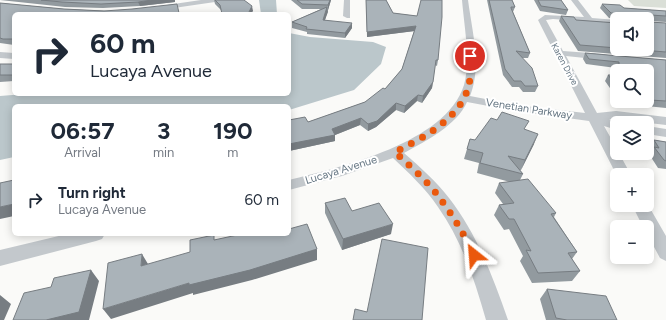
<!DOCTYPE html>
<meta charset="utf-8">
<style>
:root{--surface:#fff;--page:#f2f2f3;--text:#1f2937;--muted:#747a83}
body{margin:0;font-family:Figtree,sans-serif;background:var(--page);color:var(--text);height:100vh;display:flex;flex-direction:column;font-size:15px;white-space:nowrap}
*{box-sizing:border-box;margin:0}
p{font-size:13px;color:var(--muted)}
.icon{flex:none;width:22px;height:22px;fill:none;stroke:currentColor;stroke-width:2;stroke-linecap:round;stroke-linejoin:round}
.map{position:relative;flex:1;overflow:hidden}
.sheet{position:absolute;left:12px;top:104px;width:279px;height:132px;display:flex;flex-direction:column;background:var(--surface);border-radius:6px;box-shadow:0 2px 10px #0003}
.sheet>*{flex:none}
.hud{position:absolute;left:12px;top:12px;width:279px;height:84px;border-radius:6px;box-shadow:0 2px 10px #0003;background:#fff;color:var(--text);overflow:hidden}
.tools{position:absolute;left:610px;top:12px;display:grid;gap:8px}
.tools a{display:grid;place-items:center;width:44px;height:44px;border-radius:6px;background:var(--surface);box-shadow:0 2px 10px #0003;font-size:20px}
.pin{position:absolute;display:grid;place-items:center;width:34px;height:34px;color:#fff;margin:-17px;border:2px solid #fff;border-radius:50%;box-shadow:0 1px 4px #0007}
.me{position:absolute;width:44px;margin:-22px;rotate:332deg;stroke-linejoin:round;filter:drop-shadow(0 0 3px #0008)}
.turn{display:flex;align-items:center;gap:14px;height:84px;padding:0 12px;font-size:18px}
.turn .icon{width:52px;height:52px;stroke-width:2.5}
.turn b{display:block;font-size:28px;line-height:34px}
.eta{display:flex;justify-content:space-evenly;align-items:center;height:68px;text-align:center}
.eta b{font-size:24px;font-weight:700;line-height:28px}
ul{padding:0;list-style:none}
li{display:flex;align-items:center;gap:12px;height:56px;padding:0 12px}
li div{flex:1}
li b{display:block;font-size:15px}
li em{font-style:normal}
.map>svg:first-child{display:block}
</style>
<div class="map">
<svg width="666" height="320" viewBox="0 0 666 320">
<rect width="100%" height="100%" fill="#fafaf8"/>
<path fill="#dadfd7" d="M628,0H666V8L634,6Z"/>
<path fill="#bbc7cb" d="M259,0H276L277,14H261Z
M289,33L310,37L373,42L386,47L381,64L354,90L289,110V106H14V157L0,160V96L25,94H289Z"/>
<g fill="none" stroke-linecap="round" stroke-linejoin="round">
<path fill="#c3c8cc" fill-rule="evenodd" d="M201,0H218L215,2L160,10L156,8L160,6Z
M344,0H350V18H347L343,16Z
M462,0H468C472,31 482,66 470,96L516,105L585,113L538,20L545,15L584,17L571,0H578L592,18L617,20V24L553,19L546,20L563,51L604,54L609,57L604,60L566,56L597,113L616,111L666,117V125L616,119H609L620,123H617V130L604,126L617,149V153H619L631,175L617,176L589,121L516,111L467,102C457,125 426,141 404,153C420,167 436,181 449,198C477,234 493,277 508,320H486C475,281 462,241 438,207C426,189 409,173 393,158L342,176L289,190V180C341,167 446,143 464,85C471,61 464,25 462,0Z
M0,52L14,53V59L0,58Z
M647,126L666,129V137L647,134Z
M647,203L666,236V261L660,258L647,234V227H643L632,205H647Z
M67,234H105L102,239L96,241L0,266V250Z"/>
</g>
<path fill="#929a9f" d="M0,0H175V2L140,6L103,8L65,7Z
M214,0H244L253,11L221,10L215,4Z
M291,0H331L325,20L352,28L345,38L307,34V32L292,28V22L321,9H302Z
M366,0H386L393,13L417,16L438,60L437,66L435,65L432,88L422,103L417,101L404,113L396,110L376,127L368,131L360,125L335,135V141L289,151V120L308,122L365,102L385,89L402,69L414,31L367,37Z
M487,0H512L515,7L513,12L530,53L528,58H522L538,86L535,92H523L519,87H512L503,75Z
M534,0H561L568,10L566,15L540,11Z
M0,3L64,9L179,14H14V45L0,43Z
M602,4L624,8L666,11V22L649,21V22L666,23V58L578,51L559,21L561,16L576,20L617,23V49H647V19H618L609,18L600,8Z
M585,53L666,60V108L646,106L642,102L630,101H647V71H617V98L605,81L608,75H616V68L586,64L583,59Z
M0,64H14V81L0,82Z
M525,130L534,144L521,170H520L523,174L520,180L556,213L554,217L577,252L572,259L580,271L572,281L532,283L520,261L523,256L509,229L504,230L494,215L499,205L503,204L495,193L499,183L510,182L477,173L479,163L464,159L470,139L475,140Z
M654,140L666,142V169L658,168L649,154L652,151L649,147Z
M325,203L352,211L391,234L342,250L325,213Z
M547,289L617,320H546L540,299Z"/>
<path fill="#777d82" d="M152,0H175V2L140,6L138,2Z
M330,0H331L328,10V5Z
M252,6L253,11L251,14H248Z
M327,7L328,12L323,25V20Z
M352,23V28L345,38V33Z
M416,26L415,31L367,37V32Z
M433,82L432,88L422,103L423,96Z
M418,95L417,101L404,113L405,106Z
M396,103V110L376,127L368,131V124Z
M361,118L360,125L335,135V141L289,151V144L332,129Z
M538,134L534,144L521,170L525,160Z
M14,204V216L0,219V207Z
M393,224L391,234L342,250L343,239Z
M317,249V260L252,280L193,295V293L111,319L103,309L189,283Z
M142,254L148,264L141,266Z
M91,270L99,281L89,320H46Z
M0,295L11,304L4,320H0Z"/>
<path fill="#aab3b9" stroke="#777d82" d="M41,0H152L138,2L101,4L62,2Z
M215,0H244L252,6L248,14H222L220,5Z
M297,0H330L328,5L302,4Z
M366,0H386L393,13L417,16L421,0H442V17L438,60H436L433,82L423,96L418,95L405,106L396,103L377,121L368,124L361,118L332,129L335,135L289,144V120L305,117L308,122L365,102L383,88L385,89L402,69L416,26L367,32Z
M489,0H512L515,7H511V8L530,53L516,51L532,68L538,86H525L521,81H514L505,69Z
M538,0H561L568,10L541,6Z
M0,3L64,9L104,11L132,9L177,4L179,13L169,14H14V39H3L0,38Z
M602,4L620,5L624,8L666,11V16L650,15L648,17L649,22L666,23V52L630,49H647V19H621V14L611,13Z
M327,7L323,20L352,23L345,33L306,29L307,27L292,22Z
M561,16L574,17L576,20L617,23V48L580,45Z
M585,53L666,60V101L650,100L647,97V71H619V62L589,59Z
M0,64H14V75H0Z
M608,75H617V86Z
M502,112L529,121L524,129L538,134L525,160L508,156L523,174L480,163L483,153L467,149L470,139L475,140L491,118L497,120Z
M654,140L666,142V161L664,160L654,147L659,148Z
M528,179L556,213L551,214L577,252L568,253L580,271L538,273L526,250L531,251L514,219H509L499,205L514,203L499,183Z
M14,180V204L0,207V183Z
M345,198L352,211L379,203L393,224L343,239L325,203Z
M307,224L317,249L250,270L189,285V283L103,309L108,263L142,254L141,266L190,252V240L214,235V240L242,234H289V229Z
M382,239L428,248L422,320H353L355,309L367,312Z
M91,270L79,312L46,320H13L24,293L51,287L54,278Z
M547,289L606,296L617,320H567L556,318Z"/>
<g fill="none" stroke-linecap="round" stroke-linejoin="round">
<path stroke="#ea580c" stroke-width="7" stroke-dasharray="0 12.6" d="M470,56C470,64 471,71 470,78C466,116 425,137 395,152C412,168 431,184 444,204C456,220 465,237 474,255"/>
</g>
<g text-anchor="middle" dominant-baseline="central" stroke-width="4" stroke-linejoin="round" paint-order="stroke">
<g font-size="9" fill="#657683" stroke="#fff">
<text transform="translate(565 64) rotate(62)">Karen Drive</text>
</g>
<g font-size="11" fill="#657683" stroke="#fff">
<text transform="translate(529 109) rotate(9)">Venetian Parkway</text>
<text transform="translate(341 170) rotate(-17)">Lucaya Avenue</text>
</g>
</g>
</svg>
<div class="tools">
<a><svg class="icon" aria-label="sound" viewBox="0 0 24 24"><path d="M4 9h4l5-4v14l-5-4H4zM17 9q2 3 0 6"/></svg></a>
<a><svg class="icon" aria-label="search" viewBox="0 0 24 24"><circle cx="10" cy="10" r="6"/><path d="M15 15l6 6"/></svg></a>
<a><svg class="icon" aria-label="layers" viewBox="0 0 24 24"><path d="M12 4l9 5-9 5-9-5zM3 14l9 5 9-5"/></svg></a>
<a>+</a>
<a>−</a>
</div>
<div class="pin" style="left:470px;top:56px;background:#d93025"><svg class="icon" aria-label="arrive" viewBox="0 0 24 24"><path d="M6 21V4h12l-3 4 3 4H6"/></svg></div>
<svg class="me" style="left:474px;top:255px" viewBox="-20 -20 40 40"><path d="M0-17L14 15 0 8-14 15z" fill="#ea580c" stroke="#fff" stroke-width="4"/></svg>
<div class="hud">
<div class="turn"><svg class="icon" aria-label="right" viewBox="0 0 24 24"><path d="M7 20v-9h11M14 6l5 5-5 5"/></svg><div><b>60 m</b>Lucaya Avenue</div></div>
</div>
<section class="sheet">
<div class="eta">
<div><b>06:57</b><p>Arrival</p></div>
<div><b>3</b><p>min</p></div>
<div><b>190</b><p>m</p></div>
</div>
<ul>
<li><svg class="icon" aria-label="right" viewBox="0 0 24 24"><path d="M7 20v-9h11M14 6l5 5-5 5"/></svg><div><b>Turn right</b><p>Lucaya Avenue</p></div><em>60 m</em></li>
</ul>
</section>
</div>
